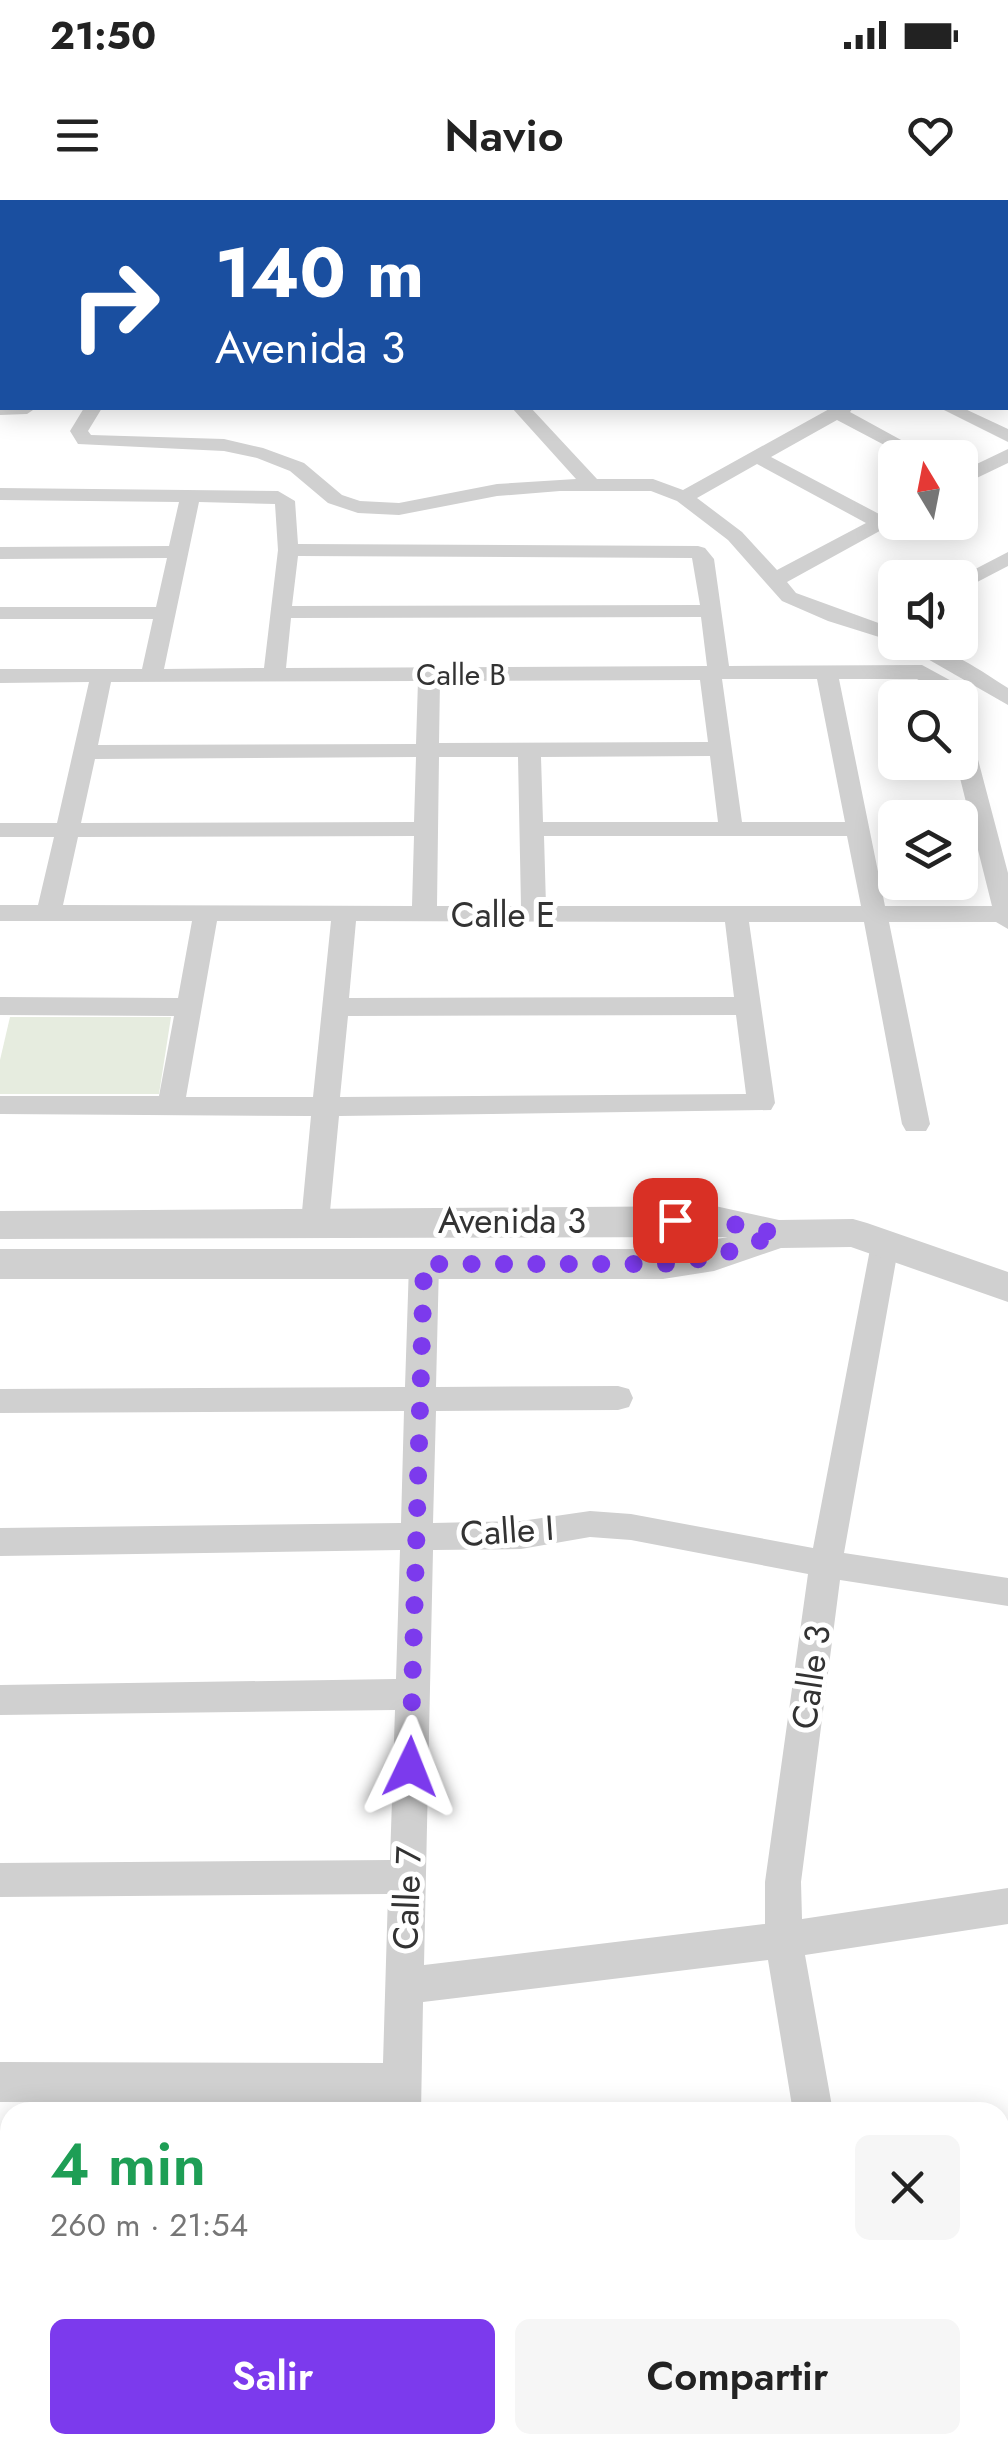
<!DOCTYPE html>
<html lang="es">
<meta charset="utf-8">
<style>
:root{--surface:#fff;--page:#f6f6f6;--text:#222;--muted:#767676;--accent:#7c3aed}
body{margin:0;font-family:Jost,sans-serif;background:var(--page);color:var(--text);height:100vh;display:flex;flex-direction:column;font-size:38px;white-space:nowrap}
*{box-sizing:border-box;margin:0}
p{font-size:32px;color:var(--muted)}
.icon{flex:none;width:55px;height:55px;fill:none;stroke:currentColor;stroke-width:2;stroke-linecap:round;stroke-linejoin:round}
.map{position:relative;flex:1;overflow:hidden}
.side{position:absolute;left:0px;top:1902px;width:1010px;height:352px;display:flex;flex-direction:column;background:var(--surface);border-radius:30px 30px 0 0;box-shadow:0 5px 25px #0003}
.side>*{flex:none}
.banner{position:absolute;left:0px;top:0px;width:1010px;height:210px;box-shadow:0 5px 25px #0003;background:#1a4fa0;color:#fff;overflow:hidden}
.needle{width:65px;rotate:350deg}
.controls{position:absolute;left:878px;top:240px;display:grid;gap:20px}
.controls a{display:grid;place-items:center;width:100px;height:100px;border-radius:15px;background:var(--surface);box-shadow:0 5px 25px #0003;font-size:50px}
.pin{position:absolute;display:grid;place-items:center;width:85px;height:85px;color:#fff;margin:-42px;border-radius:20px;box-shadow:0 5px 15px #0006}
.me{position:absolute;width:110px;margin:-55px;rotate:2deg;stroke-linejoin:round;filter:drop-shadow(0 0 8px #0008)}
.turn{display:flex;align-items:center;gap:35px;height:210px;padding:0 50px;font-size:45px}
.turn .icon{width:130px;height:130px;stroke-width:2.5}
.turn b{display:block;font-size:70px;line-height:85px}
.round{display:grid;place-items:center;flex:none;width:105px;height:105px;border-radius:15px;background:var(--page)}
.headline{display:flex;align-items:center;justify-content:space-between;height:170px;padding:0 50px}
h1{font-size:60px;font-weight:600;line-height:75px;color:#1e9e55}
.cta{display:flex;gap:20px;margin-top:auto;padding:20px 50px}
.cta a{flex:1;height:115px;border-radius:15px;background:var(--accent);color:#fff;font-size:40px;font-weight:600;line-height:115px;text-align:center}
.cta a+a{background:var(--page);color:var(--text)}
.status{display:flex;justify-content:space-between;align-items:center;height:70px;padding:0 50px;background:var(--surface);direction:ltr}
.status svg{height:28px;fill:currentColor}
header{display:flex;justify-content:space-between;align-items:center;height:130px;padding:0 50px;background:var(--surface);font-size:45px;font-weight:600}
.map>svg:first-child{display:block}
</style>
<div class="status"><b>21:50</b><svg viewBox="0 0 49 12"><path d="M0 12V9h3v3zM5 12V6h3v6zM10 12V3h3v9zM15 12V0h3v12zM26 1h20v11H26zM47 4h2v5h-2z"/></svg></div>
<header><svg class="icon" aria-label="menu" viewBox="0 0 24 24"><path d="M4 6h16M4 12h16M4 18h16"/></svg>Navio<svg class="icon" aria-label="heart" viewBox="0 0 24 24"><path d="M12 20l-8-8c-3-5 5-10 8-4 3-6 11-1 8 4z"/></svg></header>
<div class="map">
<svg width="1008" height="2253" viewBox="0 0 1008 2253">
<rect width="100%" height="100%" fill="#fff"/>
<path fill="#e6ecdf" d="M10,817H171L159,894H0V860Z"/>
<g fill="none" stroke-linecap="round" stroke-linejoin="round">
<path fill="#d0d0d0" fill-rule="evenodd" d="M0,0H38L39,2L2,5Z
M188,0H205L206,2H190Z
M0,65H2V75H0Z
M0,111H2V121H0Z
M0,161H2V171H0Z
M0,203L2,208H36L27,214L0,215Z
M84,208H102L88,231L91,235L224,239L263,248L304,263L342,295L360,301L399,303L497,284L576,279L512,208H531L597,279H653L683,290L831,208H853L850,212L934,258H909L837,220L771,257L881,315L895,309L896,322L787,382L796,393L895,429V442L828,421L782,401L728,340L677,301L651,291H560L497,296L399,315L358,313L328,303L290,271L257,258L224,251L78,244L70,231ZM757,264L866,323L777,370L742,332L697,298Z
M940,208H963L1008,229V242Z
M1008,249V263L960,286V272Z
M0,288L278,291L295,301L298,344L698,346L705,348L714,359L729,466L922,465L957,484L962,498L960,501V498H940L939,492L917,479H839L885,706H992L956,562H960V526L971,533L1008,673V729L996,722H889L930,924L926,931H906L902,924L864,722H749L775,903L771,910L339,916L329,1022L325,1029L315,1033L305,1029L301,1022L311,916L0,914V896H159L174,816L0,815V797L178,798L192,721H0V705H38L54,637H0V623H57L89,482L0,483V469H142L153,419H0V407H156L167,358L0,359V347L169,346L179,302L0,300ZM199,302L275,304L278,350L264,468L164,469ZM298,356L692,358L700,405L292,406ZM701,417L707,466L286,468L291,418ZM722,479H817L845,622H742ZM700,480L708,542L439,543L440,481ZM418,481L416,544L98,545L111,482ZM710,556L718,622H543L541,557ZM416,557L414,622L81,623L95,559ZM439,557H518L521,706H437ZM414,636L412,706L63,705L78,637ZM544,636H847L861,706H546ZM217,721H331L313,897H186ZM356,721L725,722L734,797L349,798ZM736,815L746,894L340,897L348,816Z
M1008,352V366L960,391L958,378Z
M898,442C941,442 972,465 1008,488V505Z
M885,1033L895,1036L899,1044L844,1353L1008,1378V1406L840,1380L801,1682L802,1719L1008,1688V1724L805,1755L833,1912H793L768,1760L423,1802L421,1912H381V1903L0,1902V1862L383,1863L388,1694L0,1697V1663L390,1660L395,1510L0,1515V1485L396,1479L400,1350L0,1356V1328L401,1323L404,1211L0,1213V1189L405,1187L409,1064L414,1056L424,1053L434,1056L439,1064L436,1187L618,1186L629,1189L633,1198L629,1207L618,1210L436,1211L433,1323L521,1321L590,1311L631,1314L813,1348L871,1044L875,1036ZM590,1337L631,1340L808,1374L765,1682V1724L424,1765L433,1350L521,1349Z
M1000,2001H1008V2043H1000Z
M0,2095H10V2137H0Z
M1000,2172H1008V2216H1000Z
M695,2245H739L740,2253H696Z"/>
<path fill="#d0d0d0" fill-rule="evenodd" d="M715,1006L779,1020L853,1019L867,1023L1008,1072V1102L851,1047L781,1048L714,1071L663,1079H0V1049H663L728,1037L0,1039V1011Z"/>
</g>
<g fill="none" stroke-linecap="round" stroke-linejoin="round">
<path stroke="#7c3aed" stroke-width="18" stroke-dasharray="0 32.4" d="M410,1567L424,1064H663L714,1057L779,1034L714,1020H675"/>
</g>
<g text-anchor="middle" dominant-baseline="central" stroke-width="10" stroke-linejoin="round" paint-order="stroke">
<g font-size="30" fill="#333" stroke="#fff">
<text x="461" y="474">Calle B</text>
</g>
<g font-size="35" fill="#333" stroke="#fff">
<text x="503" y="715">Calle E</text>
<text x="512" y="1021">Avenida 3</text>
<text transform="translate(507 1331) rotate(-4)">Calle I</text>
<text transform="translate(811 1477) rotate(-82)">Calle 3</text>
<text transform="translate(407 1698) rotate(-88)">Calle 7</text>
</g>
</g>
</svg>
<div class="controls">
<a><svg class="needle" viewBox="-14 -14 28 28"><path d="M0-13l5 13h-10z" fill="#e53935"/><path d="M0 13l5-13h-10z" fill="#767676"/></svg></a>
<a><svg class="icon" aria-label="sound" viewBox="0 0 24 24"><path d="M4 9h4l5-4v14l-5-4H4zM17 9q2 3 0 6"/></svg></a>
<a><svg class="icon" aria-label="search" viewBox="0 0 24 24"><circle cx="10" cy="10" r="6"/><path d="M15 15l6 6"/></svg></a>
<a><svg class="icon" aria-label="layers" viewBox="0 0 24 24"><path d="M12 4l9 5-9 5-9-5zM3 14l9 5 9-5"/></svg></a>
</div>
<div class="pin" style="left:675px;top:1020px;background:#d93025"><svg class="icon" aria-label="arrive" viewBox="0 0 24 24"><path d="M6 21V4h12l-3 4 3 4H6"/></svg></div>
<svg class="me" style="left:410px;top:1567px" viewBox="-20 -20 40 40"><path d="M0-17L14 15 0 8-14 15z" fill="#7c3aed" stroke="#fff" stroke-width="4"/></svg>
<div class="banner">
<div class="turn"><svg class="icon" aria-label="right" viewBox="0 0 24 24"><path d="M7 20v-9h11M14 6l5 5-5 5"/></svg><div><b>140 m</b>Avenida 3</div></div>
</div>
<section class="side">
<div class="headline"><div><h1>4 min</h1><p>260 m · 21:54</p></div><a class="round"><svg class="icon" aria-label="close" viewBox="0 0 24 24"><path d="M6 6l12 12M18 6L6 18"/></svg></a></div>
<div class="cta"><a>Salir</a><a>Compartir</a></div>
</section>
</div>
